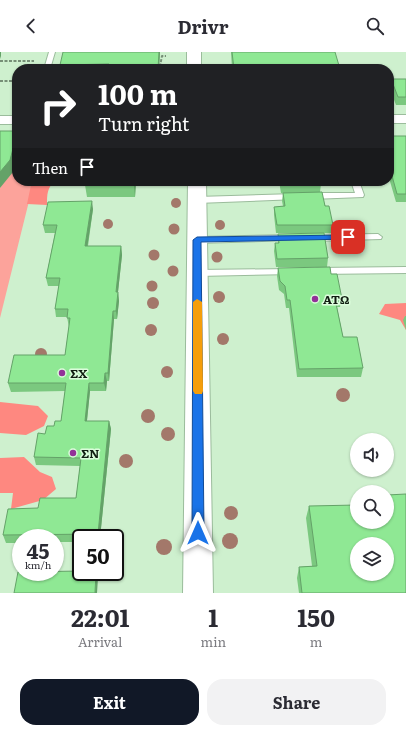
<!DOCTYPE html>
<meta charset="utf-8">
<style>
:root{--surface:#fff;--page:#f2f2f3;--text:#2b2b33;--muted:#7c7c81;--accent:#111827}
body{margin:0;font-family:Literata,serif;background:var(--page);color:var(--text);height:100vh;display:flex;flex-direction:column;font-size:15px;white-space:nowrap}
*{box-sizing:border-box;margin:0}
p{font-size:13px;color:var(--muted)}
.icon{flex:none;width:22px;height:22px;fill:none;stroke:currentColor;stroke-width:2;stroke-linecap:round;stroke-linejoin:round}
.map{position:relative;height:541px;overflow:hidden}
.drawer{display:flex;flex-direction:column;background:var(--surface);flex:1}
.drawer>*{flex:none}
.banner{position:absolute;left:12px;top:12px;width:382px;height:122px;border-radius:16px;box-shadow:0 1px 3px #0004;background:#202124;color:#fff;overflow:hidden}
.buttons{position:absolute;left:350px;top:381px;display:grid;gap:8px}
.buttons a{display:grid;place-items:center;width:44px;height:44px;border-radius:50%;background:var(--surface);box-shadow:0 1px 3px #0004;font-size:20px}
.speed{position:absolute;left:12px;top:477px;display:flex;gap:8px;font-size:20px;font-weight:700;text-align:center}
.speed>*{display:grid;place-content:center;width:52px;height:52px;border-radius:50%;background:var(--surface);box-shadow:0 1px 3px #0004;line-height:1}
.speed small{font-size:10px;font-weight:400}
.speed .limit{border:2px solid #111;border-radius:6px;background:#fff;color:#111}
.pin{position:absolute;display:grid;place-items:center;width:34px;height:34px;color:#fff;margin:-17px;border-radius:8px;box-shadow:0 2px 6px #0006}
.me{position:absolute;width:44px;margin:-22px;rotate:0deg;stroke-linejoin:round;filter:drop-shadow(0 0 3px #0008)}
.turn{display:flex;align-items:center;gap:14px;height:84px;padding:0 20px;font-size:18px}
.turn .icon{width:52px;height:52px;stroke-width:2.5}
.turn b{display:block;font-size:28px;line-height:34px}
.then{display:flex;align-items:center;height:38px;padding:0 20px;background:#0003;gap:8px;font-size:15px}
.eta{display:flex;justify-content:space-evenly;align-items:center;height:68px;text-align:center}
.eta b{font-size:24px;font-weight:700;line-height:28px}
.cta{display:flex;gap:8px;margin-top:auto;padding:8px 20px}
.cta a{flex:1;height:46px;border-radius:16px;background:var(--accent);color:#fff;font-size:16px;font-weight:700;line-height:46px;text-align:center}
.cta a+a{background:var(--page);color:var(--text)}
header{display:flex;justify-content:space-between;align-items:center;height:52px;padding:0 20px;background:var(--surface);font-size:18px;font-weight:700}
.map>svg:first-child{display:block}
</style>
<header><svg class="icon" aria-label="back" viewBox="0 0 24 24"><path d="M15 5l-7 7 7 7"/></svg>Drivr<svg class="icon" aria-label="search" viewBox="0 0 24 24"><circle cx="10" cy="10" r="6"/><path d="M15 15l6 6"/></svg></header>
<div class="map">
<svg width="406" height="541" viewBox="0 0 406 541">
<rect width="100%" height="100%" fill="#cef0ce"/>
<path fill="#fca39b" d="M17,104V129H34L0,266V136Z"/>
<path fill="#fe8880" d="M33,129H56C47,134 47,143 47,153L27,152L31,133Z
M406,251V278L400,268L379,262L385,252Z
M0,350L38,354L48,364L44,374L26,383L0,381Z
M24,405L40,420L52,425L56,437L43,448L11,457L13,441H0V406Z"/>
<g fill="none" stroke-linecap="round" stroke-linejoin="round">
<defs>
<path id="service" d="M49,0H55L50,17H44Z
M351,129H359L364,143L363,145L311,147L307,144L311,141H355Z
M295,142L299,145L298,147L197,151L193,148L197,145Z
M378,182L382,185L381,187L313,189L309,186L313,183Z
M291,183L294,184L295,186L294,188L197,191L193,188L197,185Z
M406,215V221L317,222L312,219L317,216Z
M291,217L294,218L296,220L294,222L197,224L192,221L197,218Z"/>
<path id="minor" d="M389,63H406V71H389Z
M0,64H17V72H0Z"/>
<path id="secondary" d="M187,0H201V17H187Z
M188,129H206L213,541H183Z"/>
</defs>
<use href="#service" stroke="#9bbc9c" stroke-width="2"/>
<use href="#minor" stroke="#9bbc9c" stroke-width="2"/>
<use href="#secondary" stroke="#9bbc9c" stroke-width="2"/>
<path stroke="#778f77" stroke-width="2" stroke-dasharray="3 1.5" stroke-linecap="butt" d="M0,9H34
M165,14H160L162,4H166
M0,29H17"/>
<use href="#service" fill="#fff" fill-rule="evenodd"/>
<use href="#minor" fill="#fff" fill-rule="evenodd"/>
<use href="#secondary" fill="#fff" fill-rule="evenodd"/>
</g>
<g fill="#a3786a">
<circle cx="176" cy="151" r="5"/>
<circle cx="108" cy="172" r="5"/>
<circle cx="220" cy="173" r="5"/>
<circle cx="174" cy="177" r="5.5"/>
<circle cx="154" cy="203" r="5.5"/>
<circle cx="217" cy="205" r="5.5"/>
<circle cx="173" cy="219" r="5.5"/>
<circle cx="152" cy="234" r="5.5"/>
<circle cx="219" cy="245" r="6"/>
<circle cx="153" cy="251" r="6"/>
<circle cx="151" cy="278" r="6"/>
<circle cx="223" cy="287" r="6"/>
<circle cx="41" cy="302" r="6"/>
<circle cx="167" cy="320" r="6"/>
<circle cx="343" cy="343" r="7"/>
<circle cx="148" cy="364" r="7"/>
<circle cx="168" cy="382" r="7"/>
<circle cx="126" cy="409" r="7"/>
<circle cx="231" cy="461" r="7"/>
<circle cx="230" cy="489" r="8"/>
<circle cx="164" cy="495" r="8"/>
</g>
<path fill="#7bc87f" d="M160,0L159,17H61L60,13Z
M231,0H292L340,17H232Z
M391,27H406V53H396L390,37L389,43V28L390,31Z
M389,84H406V150H396L389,126Z
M136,129L135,145H87L85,133Z
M279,129H320L321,132L320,140L333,173L332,181H276L274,163V155L283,154L282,149L283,141H281Z
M93,157L88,194H121L122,203L118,240L119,249L117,267H114L109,329H107L106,339H90L87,369H109L111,377L100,486H81V490H55V486H21V491H6L3,483L38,456L76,446L80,414L36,413L34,405L45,382L61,369L65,339L11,340L8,331L65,303L69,275L67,265H56L55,257L59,234H48L46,226L55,181H45L43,173Z
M278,182L328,206L327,215H276L274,199L275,191H278Z
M278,216L331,222L342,247L340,255H337L343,285L363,316L361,325H297L289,256H286L284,242L279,238L277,224Z
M405,264H406V278L403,268Z
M309,454L406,541H299L297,526L299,515L312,514L306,466Z"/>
<path fill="#64a268" d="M0,0H1V7L0,4Z
M159,0H160L159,17H158Z
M17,82V104L13,120L0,136V120Z
M135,129H136L135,145L134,133Z
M92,149L93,157L86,203L85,194Z
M121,194L122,203L117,249L116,240Z
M118,240L119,249L117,267L116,259Z
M113,259L114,267L109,329L108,321Z
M105,321L107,329L106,339L104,331Z
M89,331L90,339L86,377L85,369Z
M109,369L111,377L100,486H98V482Z
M96,520L98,526L97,541H95Z"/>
<path fill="#8fe894" stroke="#64a268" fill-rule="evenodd" d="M63,0H159L158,17H108L109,12L60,13Z
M232,0H335L340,17H234Z
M383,14L384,17H365Z
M391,27H406V45H398Z
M0,79H17V82L10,108L0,120Z
M389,84H406V142H397L389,113Z
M86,129H135L134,133H85Z
M281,129H320L321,132L282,133Z
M322,140L325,154H329L333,173H277L274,155L285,154L283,141Z
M92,149L85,194H121L116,240H118L116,259H113L108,321H105L104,331H89L85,369H109L98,482L3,483L8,457L38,456L40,446H76L81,406L34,405L38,381L45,382L47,374H54L55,369H61L66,331H8L14,303H65L70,266H67L68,257H55L60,226H46L57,173H43L48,150Z
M324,181L328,206L277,207L275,191H279L278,182Z
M330,215L331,222H337L342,247H335L343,285H357L363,316L299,317L290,248H287L285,234L280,229L278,216Z
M406,442V541H302L299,515L317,514L309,454L357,453V470H387V443ZM357,492H387V522H357Z
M81,519V520H96L95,541H14L18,520Z"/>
<path fill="#1a73e8" stroke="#114b97" d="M348,183L352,185L351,187L201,190L204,481L202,485L198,486L194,485L192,481L193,188L197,185Z"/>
<path fill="#f59e0b" d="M197,247L202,250L203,339L202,342H195L193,339V250Z"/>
<g fill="#923198" stroke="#dbfddb" stroke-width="1.5">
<circle cx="315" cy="247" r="4"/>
<circle cx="62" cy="321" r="4"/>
<circle cx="73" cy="401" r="4"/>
</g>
<g text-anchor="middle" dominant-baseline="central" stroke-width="3" stroke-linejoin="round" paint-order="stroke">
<g font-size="12" font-weight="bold" fill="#101d11" stroke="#dbfddb" text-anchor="start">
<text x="323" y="247">ΑΤΩ</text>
<text x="70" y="321">ΣΧ</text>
<text x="81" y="401">ΣΝ</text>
</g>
</g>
</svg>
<div class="buttons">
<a><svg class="icon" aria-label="sound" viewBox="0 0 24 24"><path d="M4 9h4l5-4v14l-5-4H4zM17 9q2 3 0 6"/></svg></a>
<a><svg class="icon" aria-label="search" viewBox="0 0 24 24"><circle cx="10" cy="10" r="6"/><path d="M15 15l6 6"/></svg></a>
<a><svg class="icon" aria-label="layers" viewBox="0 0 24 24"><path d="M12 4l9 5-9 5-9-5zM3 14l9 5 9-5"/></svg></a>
</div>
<div class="speed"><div>45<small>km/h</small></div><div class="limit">50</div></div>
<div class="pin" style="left:348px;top:185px;background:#d93025"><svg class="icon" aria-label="arrive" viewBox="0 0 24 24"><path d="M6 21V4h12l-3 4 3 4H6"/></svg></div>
<svg class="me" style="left:198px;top:481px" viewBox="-20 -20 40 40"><path d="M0-17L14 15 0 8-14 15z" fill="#1a73e8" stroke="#fff" stroke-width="4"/></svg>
<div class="banner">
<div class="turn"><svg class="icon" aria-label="right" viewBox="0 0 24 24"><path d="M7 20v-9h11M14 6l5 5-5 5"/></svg><div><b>100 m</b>Turn right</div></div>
<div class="then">Then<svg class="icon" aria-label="arrive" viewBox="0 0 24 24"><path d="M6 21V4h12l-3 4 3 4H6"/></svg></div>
</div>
</div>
<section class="drawer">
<div class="eta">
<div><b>22:01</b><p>Arrival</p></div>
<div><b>1</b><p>min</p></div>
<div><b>150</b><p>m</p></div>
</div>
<div class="cta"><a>Exit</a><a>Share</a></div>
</section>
